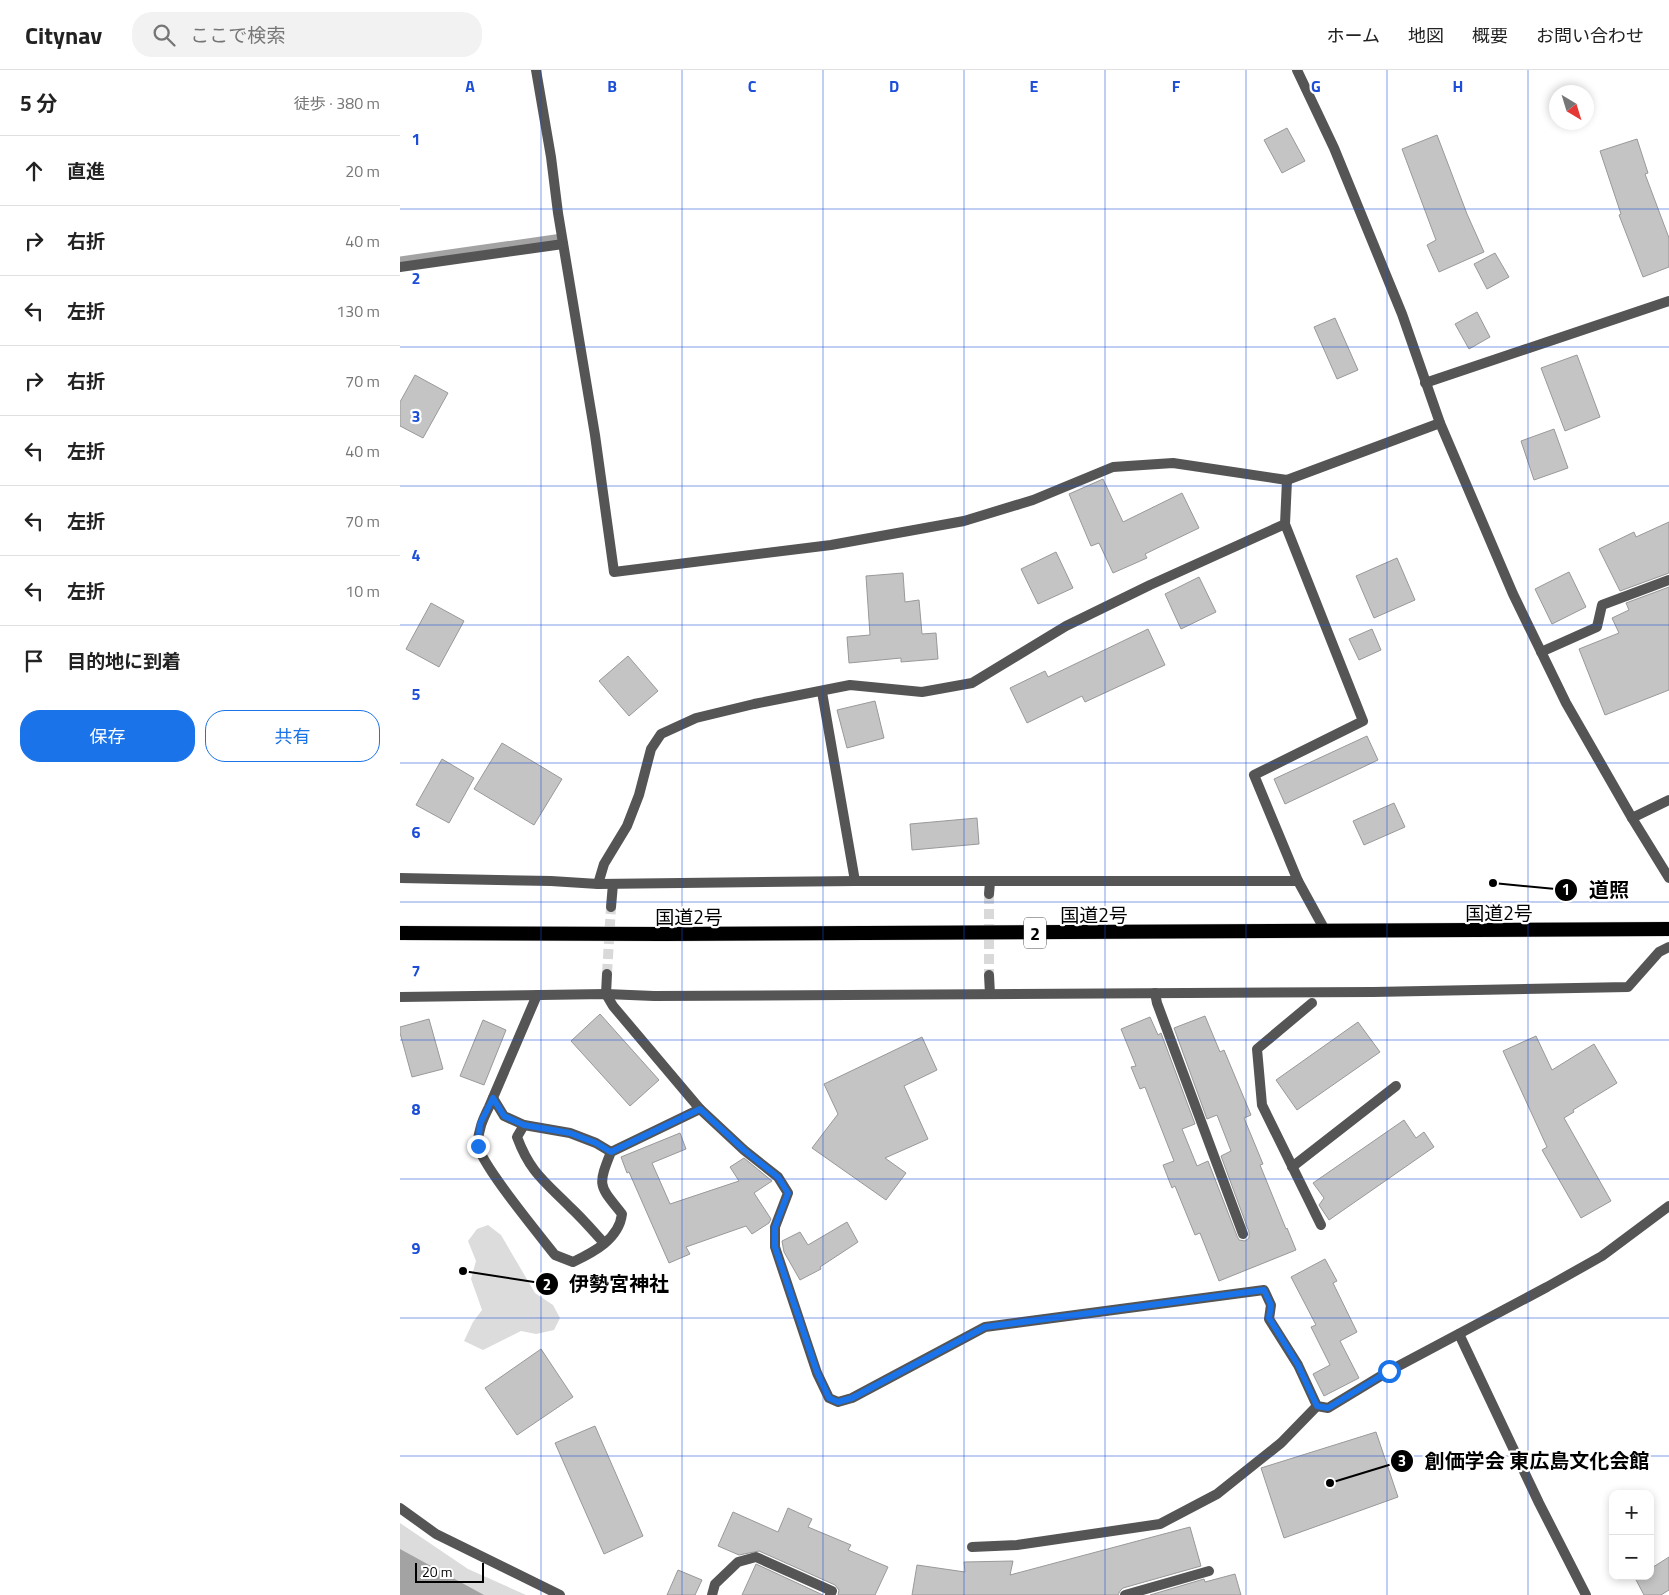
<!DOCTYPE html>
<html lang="ja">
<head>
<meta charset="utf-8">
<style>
  :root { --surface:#fff; --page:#f2f2f2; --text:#222; --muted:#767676; --line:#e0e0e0; --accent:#1a73e8 }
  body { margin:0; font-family:"Titillium Web","Noto Sans JP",sans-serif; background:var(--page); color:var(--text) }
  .controls { position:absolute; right:15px; bottom:15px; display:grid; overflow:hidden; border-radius:10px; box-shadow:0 2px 8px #0003 }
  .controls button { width:45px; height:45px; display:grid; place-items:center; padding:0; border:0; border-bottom:1px solid var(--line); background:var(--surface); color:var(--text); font:25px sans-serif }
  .compass { position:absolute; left:1149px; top:15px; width:45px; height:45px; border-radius:50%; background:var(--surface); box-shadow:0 2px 8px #0003; rotate:142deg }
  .scale { position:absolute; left:15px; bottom:12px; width:69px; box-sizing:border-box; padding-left:5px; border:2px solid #000; border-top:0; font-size:14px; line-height:18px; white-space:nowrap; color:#000; -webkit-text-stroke:4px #fff; paint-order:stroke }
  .stop { position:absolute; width:15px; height:15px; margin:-11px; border:4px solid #1a73e8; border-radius:50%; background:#fff }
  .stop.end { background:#1a73e8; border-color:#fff; box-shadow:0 1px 5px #0008 }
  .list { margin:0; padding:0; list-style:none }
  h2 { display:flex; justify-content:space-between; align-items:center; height:65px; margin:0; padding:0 20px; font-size:21px }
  h2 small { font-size:16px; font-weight:400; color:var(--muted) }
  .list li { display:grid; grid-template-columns:32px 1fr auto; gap:15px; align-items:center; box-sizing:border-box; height:70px; padding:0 20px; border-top:1px solid var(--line) }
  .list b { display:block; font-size:19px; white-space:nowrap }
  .list em { font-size:16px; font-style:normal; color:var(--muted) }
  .actions { display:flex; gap:10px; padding:15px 20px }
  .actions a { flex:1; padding:11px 0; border:1px solid var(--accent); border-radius:20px; text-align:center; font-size:18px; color:var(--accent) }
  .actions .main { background:var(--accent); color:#fff }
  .icon { flex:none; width:28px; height:28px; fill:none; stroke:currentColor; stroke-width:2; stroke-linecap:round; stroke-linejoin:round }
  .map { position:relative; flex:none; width:1269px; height:1525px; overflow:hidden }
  header { display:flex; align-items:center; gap:30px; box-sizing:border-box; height:70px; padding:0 25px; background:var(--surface); border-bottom:1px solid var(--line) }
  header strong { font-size:24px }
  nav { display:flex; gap:28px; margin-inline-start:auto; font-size:18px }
  .search { width:350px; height:45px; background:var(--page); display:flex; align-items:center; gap:12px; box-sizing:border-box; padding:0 18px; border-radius:20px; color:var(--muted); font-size:19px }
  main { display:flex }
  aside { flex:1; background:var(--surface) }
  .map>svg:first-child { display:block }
  .green { fill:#dcdcdc }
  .water { fill:#a3a3a3 }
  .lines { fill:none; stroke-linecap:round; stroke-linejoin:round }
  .stream { stroke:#a3a3a3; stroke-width:7 }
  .building { fill:#c4c4c4; stroke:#999 }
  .minor-tunnel { stroke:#d9d9d9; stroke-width:10; stroke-dasharray:10 5; stroke-linecap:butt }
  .trunk-casing { stroke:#dbdbdb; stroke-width:15 }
  .service { stroke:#555; stroke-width:10 }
  .minor { stroke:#555; stroke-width:10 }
  .tertiary { stroke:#555; stroke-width:10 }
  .trunk { stroke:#000; stroke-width:14 }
  .route { stroke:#1a73e8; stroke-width:6 }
  .grid { fill:none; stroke:#1d4ed8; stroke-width:1; stroke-opacity:0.55 }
  .labels { text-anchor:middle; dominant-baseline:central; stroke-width:4.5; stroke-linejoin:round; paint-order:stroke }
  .shield { fill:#fff; stroke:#4c4c4c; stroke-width:1 }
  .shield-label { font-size:18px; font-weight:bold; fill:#000 }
  .street-label { font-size:19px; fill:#000; stroke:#fff }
  .grid-label { font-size:16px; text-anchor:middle; font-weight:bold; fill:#1d4ed8; stroke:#fff; stroke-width:4.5; stroke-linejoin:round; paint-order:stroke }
  .leader { fill:none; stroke:#000; stroke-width:2 }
  .callout-dot { fill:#000; stroke:#fff; stroke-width:2 }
  .mark-label { font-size:15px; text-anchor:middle; font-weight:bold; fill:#fff }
  .callout-label { font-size:20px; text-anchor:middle; font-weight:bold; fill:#000; stroke:#fff; stroke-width:4.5; stroke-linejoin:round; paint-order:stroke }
</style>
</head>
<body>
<header>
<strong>Citynav</strong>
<div class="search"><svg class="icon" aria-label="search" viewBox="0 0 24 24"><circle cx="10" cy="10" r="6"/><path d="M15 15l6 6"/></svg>ここで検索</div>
<nav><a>ホーム</a><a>地図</a><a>概要</a><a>お問い合わせ</a></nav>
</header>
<main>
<aside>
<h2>5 分<small>徒歩 · 380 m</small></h2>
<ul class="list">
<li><svg class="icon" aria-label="ahead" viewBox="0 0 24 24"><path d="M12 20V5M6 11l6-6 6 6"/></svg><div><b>直進</b></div><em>20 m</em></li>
<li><svg class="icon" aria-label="right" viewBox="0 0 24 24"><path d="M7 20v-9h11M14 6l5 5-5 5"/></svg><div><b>右折</b></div><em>40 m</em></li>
<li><svg class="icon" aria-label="left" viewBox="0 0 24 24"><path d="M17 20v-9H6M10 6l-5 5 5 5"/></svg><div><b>左折</b></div><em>130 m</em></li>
<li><svg class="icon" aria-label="right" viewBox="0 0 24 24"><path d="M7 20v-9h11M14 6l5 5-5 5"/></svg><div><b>右折</b></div><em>70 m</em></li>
<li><svg class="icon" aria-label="left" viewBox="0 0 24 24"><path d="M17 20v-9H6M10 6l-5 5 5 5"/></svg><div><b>左折</b></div><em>40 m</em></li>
<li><svg class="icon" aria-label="left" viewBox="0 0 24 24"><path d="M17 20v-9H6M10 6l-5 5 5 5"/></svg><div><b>左折</b></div><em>70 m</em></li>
<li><svg class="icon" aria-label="left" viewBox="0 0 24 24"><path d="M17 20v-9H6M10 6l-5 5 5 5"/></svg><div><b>左折</b></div><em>10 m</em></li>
<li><svg class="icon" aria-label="arrive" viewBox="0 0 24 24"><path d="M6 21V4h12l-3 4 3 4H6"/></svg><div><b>目的地に到着</b></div></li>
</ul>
<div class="actions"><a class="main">保存</a><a>共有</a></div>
</aside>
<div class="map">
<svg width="1269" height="1525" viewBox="0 0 1269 1525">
  <rect width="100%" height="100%" fill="#fff"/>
  <g class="green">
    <path d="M88 1155 101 1165 135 1223 153 1235 160 1248 154 1260 136 1264 121 1261 83 1280 64 1271 73 1252 82 1240 71 1209 76 1191 68 1171 77 1159Z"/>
    <path d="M0 1453 68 1499 126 1525H0Z"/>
  </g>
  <path class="water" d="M0 1479 84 1525H0Z"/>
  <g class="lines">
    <path class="stream" d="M0 190 162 167"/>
  </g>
  <g class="building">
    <path d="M887 58 905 91 882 103 864 70Z"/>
    <path d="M1037 65 1067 144 1084 182 1039 202 1027 175 1036 170 1002 79Z"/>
    <path d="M1237 69 1248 103 1245 104 1269 168V197L1243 207 1219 145 1221 144 1200 81Z"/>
    <path d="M1095 183 1109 207 1087 219 1074 194Z"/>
    <path d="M1077 242 1090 267 1069 279 1055 254Z"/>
    <path d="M935 248 958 300 937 309 914 257Z"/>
    <path d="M1177 285 1200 347 1165 361 1141 298Z"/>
    <path d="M15 305 48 323 23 368 0 356V332Z"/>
    <path d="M1154 359 1168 398 1134 410 1121 371Z"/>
    <path d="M703 409 723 452 782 423 799 458 745 484 747 488 713 503 699 473 691 476 669 424Z"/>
    <path d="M1269 452V503L1220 521 1199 479 1234 462 1236 467Z"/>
    <path d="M656 482 673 518 638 534 621 499Z"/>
    <path d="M997 488 1015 530 974 548 956 506Z"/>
    <path d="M1169 502 1186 537 1152 554 1135 519Z"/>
    <path d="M503 503 505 532 519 530 522 564 536 563 538 589 501 592V588L449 593 447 567 470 565 466 506Z"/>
    <path d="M799 507 816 542 781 559 765 524Z"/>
    <path d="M1269 517V620L1205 645 1179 579 1219 563 1212 548 1229 540 1226 533Z"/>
    <path d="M31 533 64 551 39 597 6 579Z"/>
    <path d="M748 559 765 595 685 632 682 626 627 653 610 618 645 601 648 607Z"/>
    <path d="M972 559 981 580 959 590 949 569Z"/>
    <path d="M228 586 258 621 229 646 199 611Z"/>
    <path d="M475 631 484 668 447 678 437 640Z"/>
    <path d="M967 666 978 690 885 734 874 709Z"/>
    <path d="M102 673 162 709 134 755 74 719Z"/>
    <path d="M42 689 74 708 49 753 16 735Z"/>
    <path d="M994 733 1005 757 964 775 953 751Z"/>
    <path d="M577 748 579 774 512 780 510 754Z"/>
    <path d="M200 944 259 1010 230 1036 171 971Z"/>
    <path d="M805 946 820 982 824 980 851 1045 844 1048 863 1094 860 1095 886 1159 887 1158 896 1180 819 1211 800 1163 795 1165 775 1116 772 1118 763 1095 774 1091 745 1017 740 1019 731 997 736 996 721 959 750 947 758 965 761 963 795 1054 782 1059 797 1096 808 1091 837 1166 839 1170 845 1171 849 1168V1162L821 1086 831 1081 817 1045 807 1049 774 958Z"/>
    <path d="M29 949 43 999 12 1007 0 963V957Z"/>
    <path d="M83 950 106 960 84 1015 60 1006Z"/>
    <path d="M958 952 980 982 897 1040 876 1010Z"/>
    <path d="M1136 966 1152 1000 1194 974 1217 1013 1173 1040 1174 1042 1164 1048 1211 1131 1181 1148 1142 1080 1147 1077 1103 981Z"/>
    <path d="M522 967 537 1000 504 1016 528 1069 485 1088 506 1103 486 1130 412 1078 438 1044 424 1014Z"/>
    <path d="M1004 1050 1016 1068 1024 1062 1034 1077 929 1150 919 1135 924 1128 913 1113Z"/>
    <path d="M280 1063 286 1079 252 1093 270 1134 339 1111 330 1097 344 1088 372 1111 354 1123 371 1149 369 1153 352 1164 346 1156 286 1177 290 1184 269 1193 229 1102 227 1103 221 1087Z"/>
    <path d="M447 1152 458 1172 420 1197 421 1199 400 1210 384 1182 382 1171 400 1162 408 1175Z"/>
    <path d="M925 1189 937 1211 933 1213 957 1262 940 1271 959 1308 924 1326 913 1304 930 1295 911 1257 916 1255 891 1207Z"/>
    <path d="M141 1279 173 1327 117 1365 85 1318Z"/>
    <path d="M195 1356 243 1466 204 1484 155 1373Z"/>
    <path d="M976 1362 998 1427 884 1468 861 1398Z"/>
    <path d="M388 1438 412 1449 408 1457 451 1475 448 1480 488 1497 475 1525H438L439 1520 435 1515 359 1481 339 1485 318 1476 333 1442 378 1462Z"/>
    <path d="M790 1457 801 1496 723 1518 720 1521 718 1525H512L517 1495 565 1502 564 1492 613 1491 610 1505Z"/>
    <path d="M1269 1487V1520L1261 1525H1244L1235 1508 1238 1506H1250V1499Z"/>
    <path d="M356 1494 423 1525H342Z"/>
    <path d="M278 1500 302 1510 295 1525H267Z"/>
    <path d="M835 1504 841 1525H750L804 1509 805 1512Z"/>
  </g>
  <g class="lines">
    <g class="minor-tunnel">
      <path d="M589 824V905"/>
      <path d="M207 904 211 837"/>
    </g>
    <defs>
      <path id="trunk" d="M0 863 264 864 1269 859"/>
    </defs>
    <use href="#trunk" class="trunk-casing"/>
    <g class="service">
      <path d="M137 925 89 1037C83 1049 78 1060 78 1074 78 1091 141 1167 155 1185L173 1192C194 1182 219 1169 222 1144 199 1115 197 1117 211 1082L300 1039"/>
      <path d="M93 1028 104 1046 124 1055 170 1063 196 1073 211 1082"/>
      <path d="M124 1055 117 1067C130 1102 144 1111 170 1137 182 1148 193 1161 204 1173"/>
      <path d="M725 1525 809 1501"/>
    </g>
    <g class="minor">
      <path d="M136 0 151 87 158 143 195 365 214 502 431 475 564 451 633 430 713 397 773 393 887 410 1040 353"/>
      <path d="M0 197 163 174"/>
      <path d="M1025 313 1269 231"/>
      <path d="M885 454 963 651 854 705 898 811"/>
      <path d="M1141 582 1197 557 1202 535 1269 510"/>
      <path d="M422 622 455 811"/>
      <path d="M1232 748 1269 730"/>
      <path d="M198 814 204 794 227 756 239 725 251 679 261 664 296 648 354 634 450 615 522 622 572 613 666 556 750 515 885 454 887 410"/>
      <path d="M589 824 590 812"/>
      <path d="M211 837 213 814"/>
      <path d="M207 904 206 924 213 936 300 1039 344 1080 378 1107 388 1123 375 1157V1177L417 1303 429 1328 438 1332 452 1328 585 1257 864 1220 871 1235 869 1249 898 1295 917 1336 928 1338 989 1301 1147 1217 1202 1186 1269 1136"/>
      <path d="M589 905 590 924"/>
      <path d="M755 923 757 933 843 1164"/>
      <path d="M912 933 857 979 862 1035 921 1155"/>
      <path d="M892 1097 996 1016"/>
      <path d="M1059 1264 1139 1433 1186 1525"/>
      <path d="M572 1477 617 1475 760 1454 817 1424 881 1373 917 1336"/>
      <path d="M312 1525 315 1514 338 1492 356 1487 432 1521 430 1525"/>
    </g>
    <g class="tertiary">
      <path d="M897 0 934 78 1002 244 1040 353 1113 524 1166 633 1232 748 1269 808"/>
      <path d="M0 808 151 811 198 814 455 811H898L926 862"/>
      <path d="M0 927 206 924 254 926 973 922 1228 917 1259 882 1269 877"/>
      <path d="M0 1438 36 1464 160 1525"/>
    </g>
    <use href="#trunk" class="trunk"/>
  </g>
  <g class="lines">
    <path class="route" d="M78 1076 80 1054 93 1028 104 1046 124 1055 170 1063 196 1073 211 1082 300 1039 344 1080 378 1107 388 1123 375 1157V1177L417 1302 429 1328 438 1332 452 1328 585 1257 864 1220 871 1235 869 1248 898 1295 917 1336 928 1338 989 1301"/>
  </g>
  <path class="grid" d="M141 0V1525M282 0V1525M423 0V1525M564 0V1525M705 0V1525M846 0V1525M987 0V1525M1128 0V1525M0 139H1269M0 277H1269M0 416H1269M0 555H1269M0 693H1269M0 832H1269M0 970H1269M0 1109H1269M0 1248H1269M0 1386H1269"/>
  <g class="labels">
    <rect class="shield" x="624" y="847.5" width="22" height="31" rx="4"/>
    <g class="shield-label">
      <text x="635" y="863">2</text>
    </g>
    <g class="street-label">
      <text x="1099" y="842">国道2号</text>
      <text x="694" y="844">国道2号</text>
      <text x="289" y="846">国道2号</text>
    </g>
  </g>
  <g class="grid-label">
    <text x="70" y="22">A</text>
    <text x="212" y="22">B</text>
    <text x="352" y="22">C</text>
    <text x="494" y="22">D</text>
    <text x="634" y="22">E</text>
    <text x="776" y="22">F</text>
    <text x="916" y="22">G</text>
    <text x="1058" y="22">H</text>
    <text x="16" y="75">1</text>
    <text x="16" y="214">2</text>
    <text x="16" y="352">3</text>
    <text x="16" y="491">4</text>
    <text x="16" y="630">5</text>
    <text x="16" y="768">6</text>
    <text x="16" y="907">7</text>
    <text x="16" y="1045">8</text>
    <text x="16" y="1184">9</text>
  </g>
  <path class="leader" d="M1093 813L1166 820M63 1201L147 1214M930 1413L1002 1391"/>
  <g class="callout-dot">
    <circle cx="1093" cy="813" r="5"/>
    <circle cx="63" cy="1201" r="5"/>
    <circle cx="930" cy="1413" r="5"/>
    <circle cx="1166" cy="820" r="12"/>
    <circle cx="147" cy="1214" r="12"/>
    <circle cx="1002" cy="1391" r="12"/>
  </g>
  <g class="mark-label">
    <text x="1166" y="825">1</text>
    <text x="147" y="1220">2</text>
    <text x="1002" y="1396">3</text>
  </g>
  <g class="callout-label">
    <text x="1209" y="827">道照</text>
    <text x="219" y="1221">伊勢宮神社</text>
    <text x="1137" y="1398">創価学会 東広島文化会館</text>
  </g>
</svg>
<div class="controls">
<button>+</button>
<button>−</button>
</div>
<svg class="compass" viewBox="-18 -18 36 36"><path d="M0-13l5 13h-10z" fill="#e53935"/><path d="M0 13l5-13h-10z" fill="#767676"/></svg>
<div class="scale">20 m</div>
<div class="stop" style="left:989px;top:1301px"></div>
<div class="stop end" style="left:78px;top:1076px"></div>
</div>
</main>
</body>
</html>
